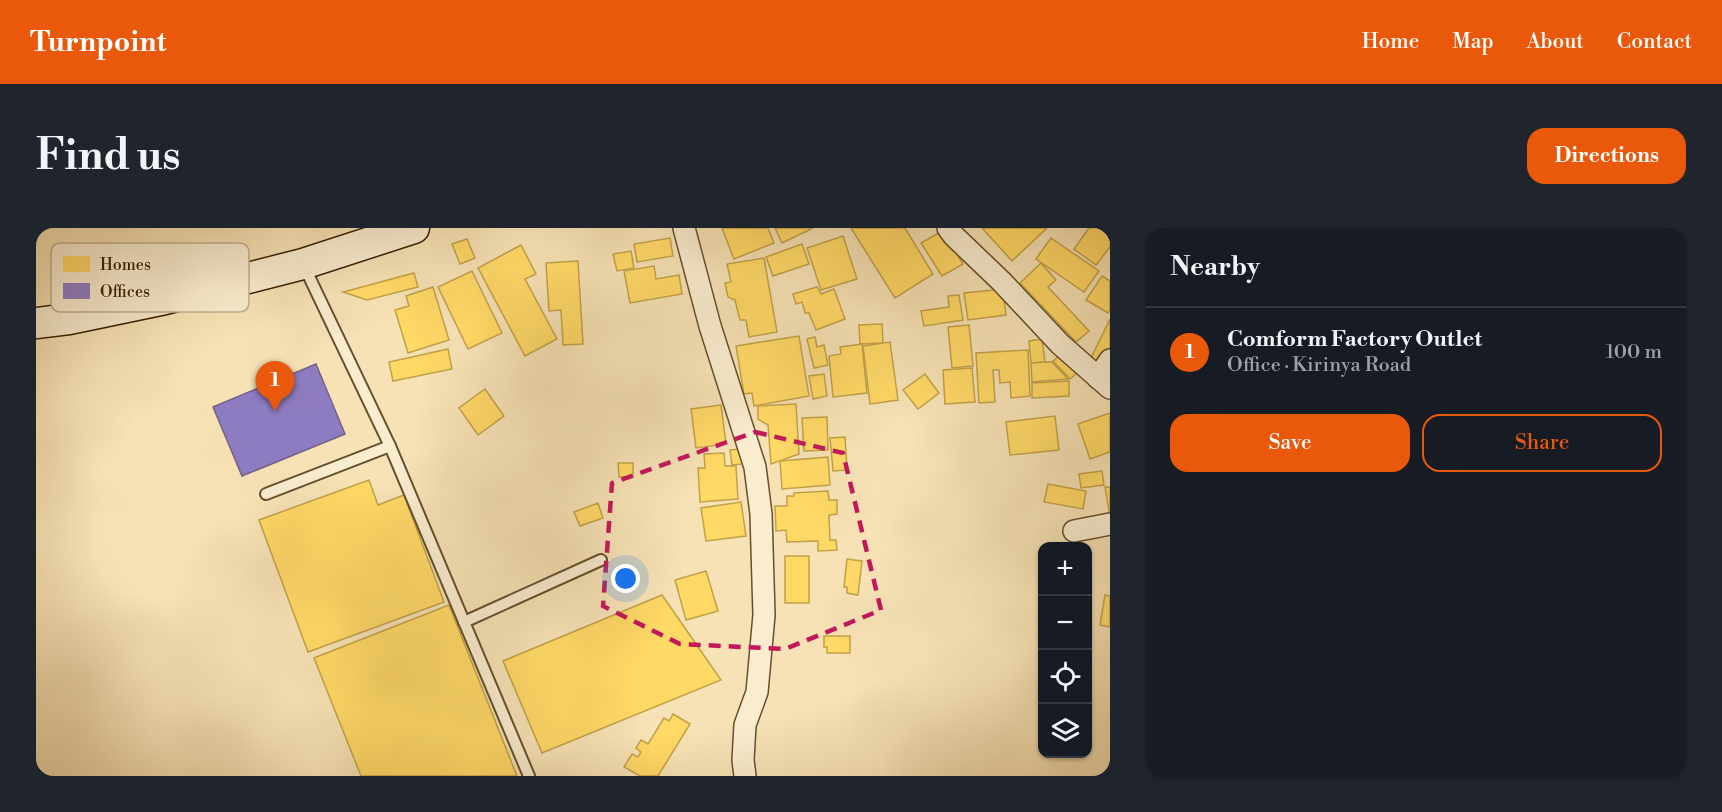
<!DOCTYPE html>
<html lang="en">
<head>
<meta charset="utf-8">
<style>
  :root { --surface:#171b24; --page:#20242c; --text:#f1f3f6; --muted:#9ea1a6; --line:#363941; --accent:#ea580c }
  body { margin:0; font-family:"Libre Bodoni",serif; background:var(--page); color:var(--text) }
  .controls { position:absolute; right:18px; bottom:18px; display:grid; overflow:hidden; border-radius:12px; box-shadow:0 2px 4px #0004 }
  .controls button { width:54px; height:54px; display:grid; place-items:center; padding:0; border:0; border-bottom:2px solid var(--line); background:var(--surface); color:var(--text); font:30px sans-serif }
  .you { position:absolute; left:590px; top:351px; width:21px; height:21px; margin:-15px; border:4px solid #fff; border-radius:50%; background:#1a73e8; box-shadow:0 0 0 9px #1a73e833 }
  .badge { display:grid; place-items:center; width:39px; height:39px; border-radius:50%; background:var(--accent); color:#fff; font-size:20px; font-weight:700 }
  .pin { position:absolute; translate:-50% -50px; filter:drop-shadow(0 2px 3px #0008) }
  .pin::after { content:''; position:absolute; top:32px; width:21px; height:18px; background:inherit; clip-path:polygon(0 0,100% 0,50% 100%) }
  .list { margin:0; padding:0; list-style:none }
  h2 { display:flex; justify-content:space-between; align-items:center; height:78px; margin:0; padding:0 24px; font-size:26px }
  h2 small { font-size:20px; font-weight:400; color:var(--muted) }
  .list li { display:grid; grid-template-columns:39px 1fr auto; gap:18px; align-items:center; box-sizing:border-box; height:90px; padding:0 24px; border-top:2px solid var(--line) }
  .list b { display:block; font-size:22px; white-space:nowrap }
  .list p { margin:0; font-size:20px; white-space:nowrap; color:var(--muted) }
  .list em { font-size:20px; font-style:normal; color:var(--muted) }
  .actions { display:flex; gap:12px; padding:18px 24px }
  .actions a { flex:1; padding:14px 0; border:2px solid var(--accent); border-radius:18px; text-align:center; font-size:21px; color:var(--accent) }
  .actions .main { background:var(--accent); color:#fff }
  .icon { flex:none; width:33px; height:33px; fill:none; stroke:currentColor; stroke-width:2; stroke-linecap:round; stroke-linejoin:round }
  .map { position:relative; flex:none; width:1074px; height:548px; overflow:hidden; border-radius:18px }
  header { display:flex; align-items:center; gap:36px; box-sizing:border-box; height:84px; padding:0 30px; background:var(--accent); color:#fff }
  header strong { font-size:28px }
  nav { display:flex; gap:33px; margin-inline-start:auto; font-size:21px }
  .intro { display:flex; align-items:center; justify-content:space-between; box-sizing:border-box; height:144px; padding:0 36px }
  h1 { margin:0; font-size:42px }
  .button { padding:15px 27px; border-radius:18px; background:var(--accent); color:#fff; font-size:21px; font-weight:700 }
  main { display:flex; gap:36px; padding:0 36px }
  aside { flex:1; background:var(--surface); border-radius:18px; box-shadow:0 2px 4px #0004 }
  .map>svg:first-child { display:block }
  .homes { fill:#ffd966; stroke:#c2a147; stroke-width:1.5 }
  .offices { fill:#8e7cc3; stroke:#736088; stroke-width:1.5 }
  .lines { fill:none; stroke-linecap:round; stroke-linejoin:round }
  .service-casing { stroke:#654f2d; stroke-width:14 }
  .minor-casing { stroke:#654f2d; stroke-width:24 }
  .secondary-casing { stroke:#351e00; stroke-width:33 }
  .service { stroke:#f9eccf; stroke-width:10 }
  .minor { stroke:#f9eccf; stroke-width:21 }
  .secondary { stroke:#f9eccf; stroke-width:30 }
  .marked { fill:none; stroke:#c2185b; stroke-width:4.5; stroke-dasharray:12 8; stroke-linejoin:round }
  .key { fill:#f9eccf; stroke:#beae91; stroke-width:1.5 }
  .key-label { font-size:16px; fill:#351e00 }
</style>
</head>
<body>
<header>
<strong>Turnpoint</strong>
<nav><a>Home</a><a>Map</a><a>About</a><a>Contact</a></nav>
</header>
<div class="intro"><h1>Find us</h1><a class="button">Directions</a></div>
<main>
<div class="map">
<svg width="1074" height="548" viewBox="0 0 1074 548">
  <rect width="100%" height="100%" fill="#f6e2b5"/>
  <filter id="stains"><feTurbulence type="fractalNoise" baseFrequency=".00333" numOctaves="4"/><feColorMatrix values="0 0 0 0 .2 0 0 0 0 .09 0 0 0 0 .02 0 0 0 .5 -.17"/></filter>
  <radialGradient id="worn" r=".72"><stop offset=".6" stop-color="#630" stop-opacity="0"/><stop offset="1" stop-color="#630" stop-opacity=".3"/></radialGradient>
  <g class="homes">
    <path d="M686 0H732L738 15 698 31Z"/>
    <path d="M739 0H777L746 15Z"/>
    <path d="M815 0H869L897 46 859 70Z"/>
    <path d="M946 0H1011L976 33Z"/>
    <path d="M1053 0H1064L1074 8V19L1060 37 1038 21Z"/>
    <path d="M906 3 927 36 906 48 885 15Z"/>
    <path d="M807 8 821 51 785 62 771 20Z"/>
    <path d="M634 10 637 28 601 34 598 16Z"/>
    <path d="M1015 10 1063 43 1048 64 1000 31Z"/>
    <path d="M431 11 439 30 424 36 416 16Z"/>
    <path d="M766 16 773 36 737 48 730 29Z"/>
    <path d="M485 17 500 46 489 51 521 111 489 128 442 40Z"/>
    <path d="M595 23 598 40 581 43 577 26Z"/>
    <path d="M728 30 741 104 713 109 710 92H704L699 72 692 69 689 55 695 54 691 36Z"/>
    <path d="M542 33 547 116 527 117 525 82 513 83 510 35Z"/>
    <path d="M1005 35 1020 52 1012 59 1053 103 1040 114 984 55Z"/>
    <path d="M618 38 620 51 643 47 646 66 594 75 588 43Z"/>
    <path d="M436 43 466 105 432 121 402 59Z"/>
    <path d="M378 45 382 59 331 72 307 64Z"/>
    <path d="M1066 48 1074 53V82L1072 85 1050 72Z"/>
    <path d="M397 59 413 112 372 125 359 82 373 78 370 68Z"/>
    <path d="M781 59 785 66 798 61 809 91 780 102 773 85H769L766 74 760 76 757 66Z"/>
    <path d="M967 61 970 87 932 92 928 65Z"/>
    <path d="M923 67 927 92 888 98 885 83 913 79 912 68Z"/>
    <path d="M1074 91V119L1066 134H1053Z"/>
    <path d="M846 96 847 115 824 116 823 97Z"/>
    <path d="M933 97 937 138 916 140 912 99Z"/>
    <path d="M763 108 773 168 718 178 716 165 708 166 700 118Z"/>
    <path d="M779 109 781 119 788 117 792 137 778 140 771 111Z"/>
    <path d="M1006 111 1009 134 995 135 993 113Z"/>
    <path d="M854 114 862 172 834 176 827 118Z"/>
    <path d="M826 116 831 165 797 169 793 128 805 126 804 119Z"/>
    <path d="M412 121 416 141 357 153 353 134Z"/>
    <path d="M992 122 994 168 975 170 974 154 964 155 963 142H957L959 174 943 175 940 125Z"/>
    <path d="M1025 126 1042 144 1034 151 1017 133Z"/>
    <path d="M1009 134H1016L1032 151 996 154 995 135Z"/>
    <path d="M936 140 939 174 909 176 907 142Z"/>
    <path d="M788 146 791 168 777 171 773 148Z"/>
    <path d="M889 146 903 165 882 181 867 162Z"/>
    <path d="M1033 153V168L996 170V155Z"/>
    <path d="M449 161 468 188 442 207 423 180Z"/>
    <path d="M760 176 763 226 735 236 732 197 722 191V178Z"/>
    <path d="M685 177 690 216 660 220 655 181Z"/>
    <path d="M1074 185V224L1054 231 1042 196Z"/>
    <path d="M1019 188 1023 222 974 227 970 194Z"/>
    <path d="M791 189 792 222 768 223 766 190Z"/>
    <path d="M809 209 811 242 797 243 794 210Z"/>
    <path d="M705 221 707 236 696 237 694 222Z"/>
    <path d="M688 225 689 238H700L702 271 664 274 662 240H669L668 226Z"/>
    <path d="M792 229 794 257 746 261 744 233Z"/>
    <path d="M582 235H597V249H583Z"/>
    <path d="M1066 243 1068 257 1045 260 1043 246Z"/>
    <path d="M333 252 342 277 368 267 408 374 272 424 223 292Z"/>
    <path d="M1012 256 1050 263 1047 281 1008 274Z"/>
    <path d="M1069 259H1074V289Z"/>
    <path d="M792 263 793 272H801V286L793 287 794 312H800L801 322 782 323V313L751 314 750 302 740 303 739 278H751V268H758V265Z"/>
    <path d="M705 274 710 308 670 313 665 280Z"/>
    <path d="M562 275 567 290 544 298 538 284Z"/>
    <rect x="749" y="328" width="24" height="47"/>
    <path d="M811 331 826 333 822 367 811 365V359H808Z"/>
    <path d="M670 343 682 383 650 392 639 352Z"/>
    <path d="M626 367 685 452 506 525 467 433Z"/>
    <path d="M1069 367 1074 368V399L1064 397Z"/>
    <path d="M413 377 481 548H325L278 430Z"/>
    <path d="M788 408H814V425H791V419H788Z"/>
    <path d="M637 486 654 496 622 548H604L588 539 596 526 602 529 605 524 600 520 605 512 612 516 628 490 633 493Z"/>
  </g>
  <path class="offices" d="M280 136 309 206 206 248 177 179Z"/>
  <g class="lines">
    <defs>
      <g id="service">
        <path d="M268 38 354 218 493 548"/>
        <path d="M230 266 354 218"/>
        <path d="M428 394 565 332"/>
      </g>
      <g id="minor">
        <path d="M648 0 674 98 719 239 725 286 728 387 721 464 709 497 707 532 709 548"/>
        <path d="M912 0 918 8 966 54 1024 116 1074 160"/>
        <path d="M1062 150 1074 132"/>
        <path d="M1038 303 1074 296"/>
      </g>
      <path id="secondary" d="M0 95 33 91 129 71 267 36 378 0"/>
    </defs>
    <use href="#service" class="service-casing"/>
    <use href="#minor" class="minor-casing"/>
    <use href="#secondary" class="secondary-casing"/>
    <use href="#service" class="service"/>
    <use href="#minor" class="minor"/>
    <use href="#secondary" class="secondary"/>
  </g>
  <path class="marked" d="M719 204 807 225 845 382 749 421 644 416 567 378 576 255Z"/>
  <rect x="15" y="15" width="198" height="69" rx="9" class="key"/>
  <rect x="27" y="28" width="27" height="16" fill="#ffd966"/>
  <rect x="27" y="55" width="27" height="16" fill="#8e7cc3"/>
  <g class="key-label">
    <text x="64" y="42">Homes</text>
    <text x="64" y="69">Offices</text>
  </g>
  <rect width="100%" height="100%" filter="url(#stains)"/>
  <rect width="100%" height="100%" fill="url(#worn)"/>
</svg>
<div class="controls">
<button>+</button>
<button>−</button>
<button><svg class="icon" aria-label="locate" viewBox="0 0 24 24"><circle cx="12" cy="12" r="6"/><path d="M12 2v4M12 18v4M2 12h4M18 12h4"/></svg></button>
<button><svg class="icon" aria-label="layers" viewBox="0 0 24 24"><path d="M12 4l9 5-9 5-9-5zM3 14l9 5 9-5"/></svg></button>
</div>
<div class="you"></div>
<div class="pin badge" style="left:239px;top:183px">1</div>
</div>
<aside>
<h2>Nearby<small></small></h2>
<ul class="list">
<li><span class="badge">1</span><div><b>Comform Factory Outlet</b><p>Office · Kirinya Road</p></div><em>100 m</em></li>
</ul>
<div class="actions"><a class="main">Save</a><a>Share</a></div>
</aside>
</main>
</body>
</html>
